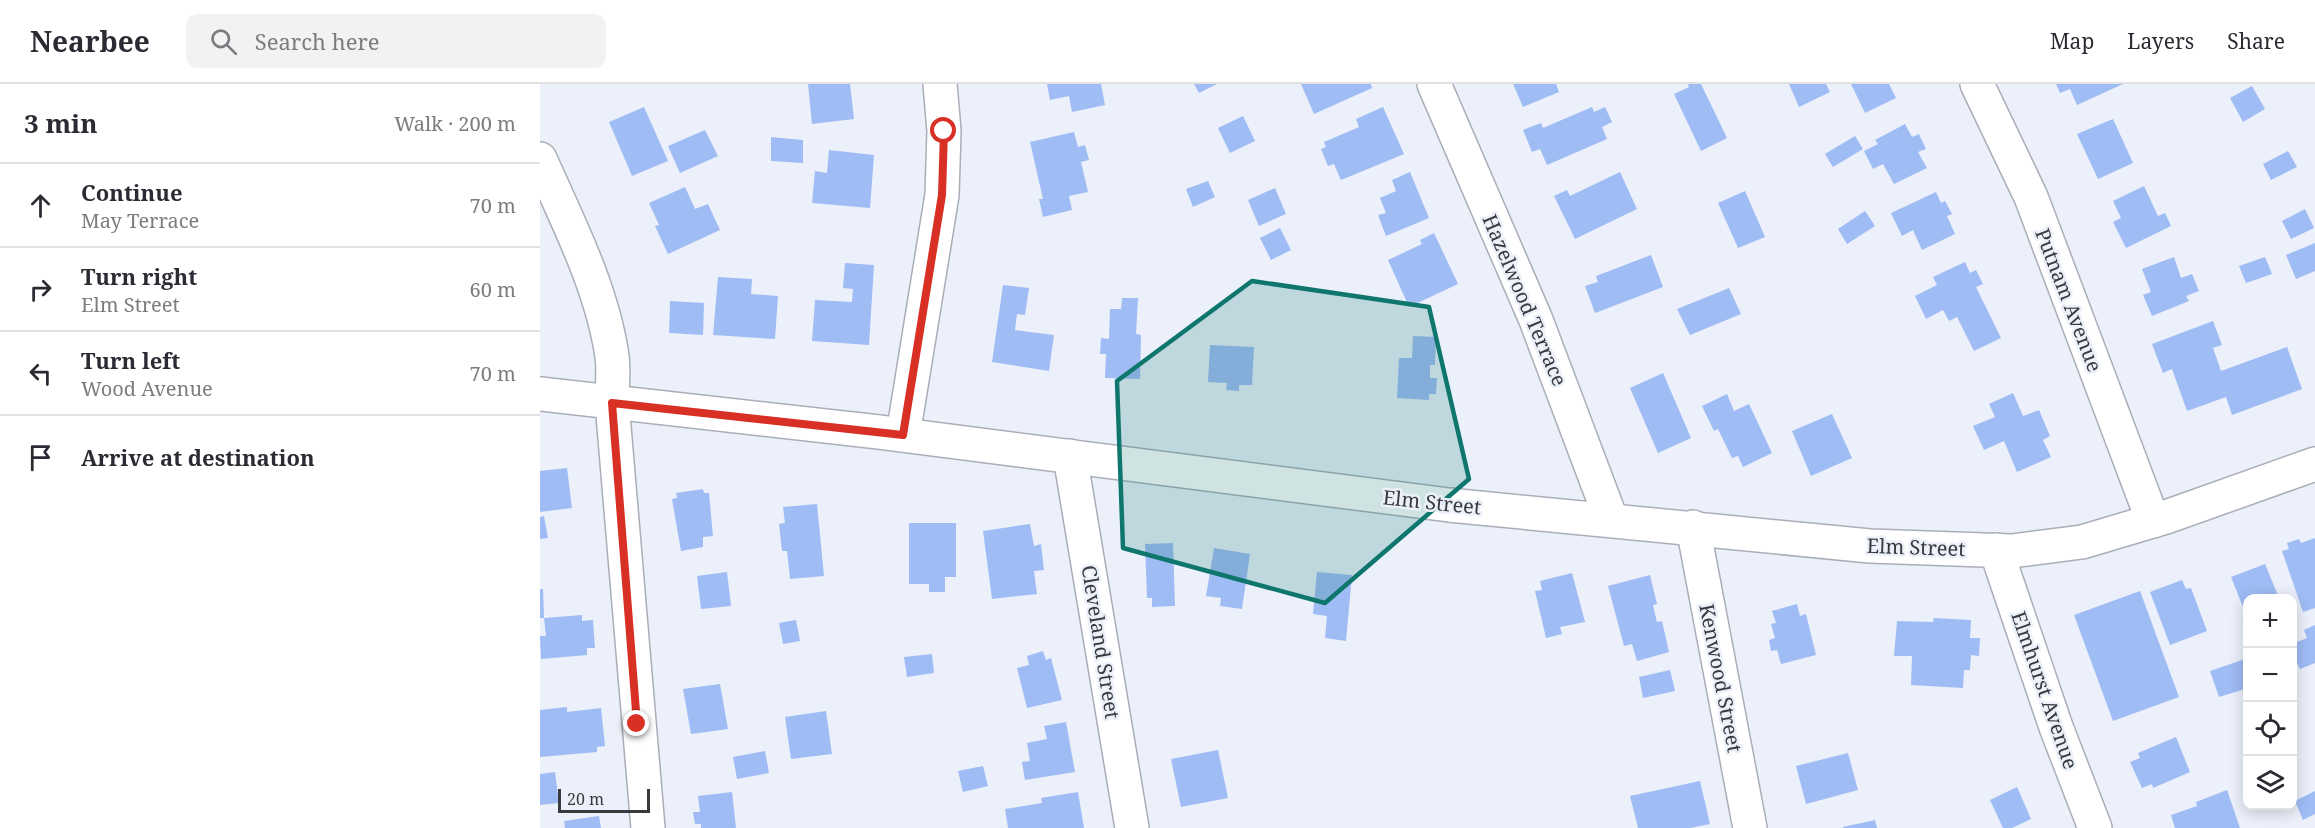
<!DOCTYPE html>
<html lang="en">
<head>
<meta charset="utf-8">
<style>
  :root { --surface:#fff; --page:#f2f2f3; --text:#2b2b33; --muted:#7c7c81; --line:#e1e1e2 }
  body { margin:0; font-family:"Noto Serif",serif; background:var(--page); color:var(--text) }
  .controls { position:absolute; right:18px; bottom:18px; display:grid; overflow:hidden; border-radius:12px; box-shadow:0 3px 15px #0003 }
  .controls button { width:54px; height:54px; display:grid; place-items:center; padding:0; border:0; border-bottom:2px solid var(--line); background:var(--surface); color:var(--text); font:30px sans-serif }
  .scale { position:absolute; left:18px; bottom:15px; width:92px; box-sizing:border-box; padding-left:6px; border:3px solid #383a3e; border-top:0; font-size:16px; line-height:21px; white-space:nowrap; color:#383a3e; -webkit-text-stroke:4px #ebf0fa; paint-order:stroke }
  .stop { position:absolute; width:18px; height:18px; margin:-14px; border:4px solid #d93025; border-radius:50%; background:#fff }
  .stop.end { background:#d93025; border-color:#fff; box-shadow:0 2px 6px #0008 }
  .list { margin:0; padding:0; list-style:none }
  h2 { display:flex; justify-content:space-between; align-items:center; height:78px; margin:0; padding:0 24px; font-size:26px }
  h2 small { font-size:20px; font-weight:400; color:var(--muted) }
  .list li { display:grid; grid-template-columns:39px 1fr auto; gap:18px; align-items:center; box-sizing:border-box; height:84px; padding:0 24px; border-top:2px solid var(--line) }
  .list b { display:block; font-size:22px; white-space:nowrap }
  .list p { margin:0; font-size:20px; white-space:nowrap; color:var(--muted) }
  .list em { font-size:20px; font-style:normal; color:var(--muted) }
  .icon { flex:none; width:33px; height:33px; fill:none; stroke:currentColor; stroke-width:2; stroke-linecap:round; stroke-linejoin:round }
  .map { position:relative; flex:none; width:1775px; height:744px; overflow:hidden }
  header { display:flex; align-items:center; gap:36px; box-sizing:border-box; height:84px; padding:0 30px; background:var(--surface); border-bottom:2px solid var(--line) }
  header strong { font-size:28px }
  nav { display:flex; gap:33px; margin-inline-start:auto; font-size:21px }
  .search { width:420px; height:54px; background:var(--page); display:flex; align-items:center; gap:15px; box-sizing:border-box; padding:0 21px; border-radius:12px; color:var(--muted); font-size:22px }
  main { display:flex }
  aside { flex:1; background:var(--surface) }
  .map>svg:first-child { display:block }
  .building { fill:#a0bcf5 }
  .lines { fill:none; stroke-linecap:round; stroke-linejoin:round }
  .minor-casing { stroke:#a9aeb7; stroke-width:36 }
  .tertiary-casing { stroke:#a9aeb7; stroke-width:36 }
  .minor { stroke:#fff; stroke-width:33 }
  .tertiary { stroke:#fff; stroke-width:33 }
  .route { stroke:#d93025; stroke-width:8 }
  .marked { fill:#0f766e; fill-opacity:0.2; stroke:#0f766e; stroke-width:4.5; stroke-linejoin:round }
  .labels { text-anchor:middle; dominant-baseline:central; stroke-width:5; stroke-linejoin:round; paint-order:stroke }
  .street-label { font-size:20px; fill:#383a3e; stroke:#ebf0fa }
</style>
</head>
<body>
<header>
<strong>Nearbee</strong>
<div class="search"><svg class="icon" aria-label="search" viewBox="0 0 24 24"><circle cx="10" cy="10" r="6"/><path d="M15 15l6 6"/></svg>Search here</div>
<nav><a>Map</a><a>Layers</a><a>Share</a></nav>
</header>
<main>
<aside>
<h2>3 min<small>Walk · 200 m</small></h2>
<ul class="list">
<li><svg class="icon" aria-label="ahead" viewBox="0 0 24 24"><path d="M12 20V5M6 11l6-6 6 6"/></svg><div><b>Continue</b><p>May Terrace</p></div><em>70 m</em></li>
<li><svg class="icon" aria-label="right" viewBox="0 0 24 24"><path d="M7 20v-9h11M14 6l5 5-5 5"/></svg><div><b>Turn right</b><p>Elm Street</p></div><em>60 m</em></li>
<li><svg class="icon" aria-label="left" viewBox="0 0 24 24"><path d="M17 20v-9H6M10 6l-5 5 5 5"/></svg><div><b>Turn left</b><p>Wood Avenue</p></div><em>70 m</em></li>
<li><svg class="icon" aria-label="arrive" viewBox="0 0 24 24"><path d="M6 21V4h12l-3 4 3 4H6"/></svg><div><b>Arrive at destination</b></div></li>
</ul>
</aside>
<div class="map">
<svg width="1775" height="744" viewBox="0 0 1775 744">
  <rect width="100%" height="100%" fill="#ebf0fa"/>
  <g class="building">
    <path d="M268 0H310L314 35 272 40Z"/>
    <path d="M507 0H561L565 21 532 28 529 12 510 16Z"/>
    <path d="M654 0H677L659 9Z"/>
    <path d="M761 0H831L832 4 774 30Z"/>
    <path d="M973 0H1016L1019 8 983 23Z"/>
    <path d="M1148 0H1161L1187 54 1161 67 1134 10 1149 3Z"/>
    <path d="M1249 0H1286L1290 8 1259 23Z"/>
    <path d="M1311 0H1349L1356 14 1325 29Z"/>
    <path d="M1516 0H1583L1537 21 1530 5 1520 9Z"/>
    <path d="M1712 2 1725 25 1703 38 1690 14Z"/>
    <path d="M104 23 128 77 92 92 69 38Z"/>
    <path d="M843 23 864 70 801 96 794 80 788 82 781 65 786 63 784 58 819 43 816 35Z"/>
    <path d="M1052 23 1054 28 1065 23 1072 38 1062 43 1067 55 1007 81 1000 65 992 68 983 46 1001 39 1003 44Z"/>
    <path d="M703 32 715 57 690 69 678 44Z"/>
    <path d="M1573 35 1593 79 1558 95 1537 50Z"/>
    <path d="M1365 40 1372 53 1379 50 1386 65 1378 68 1387 84 1354 100 1343 80 1333 85 1324 67 1338 60 1335 56Z"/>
    <path d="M165 46 178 72 140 89 128 62Z"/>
    <path d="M534 48 538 63 545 61 549 76 541 78 548 108 529 112 532 126 503 133 499 115H503L490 58Z"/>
    <path d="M1315 52 1323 65 1293 83 1285 70Z"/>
    <path d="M231 53 263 56V79L231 77Z"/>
    <path d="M289 66 334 71 330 124 272 119 275 87 287 89Z"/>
    <path d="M1748 67 1757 83 1731 96 1723 80Z"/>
    <path d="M870 88 889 134 846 152 838 131 846 129 840 114 856 107 852 96Z"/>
    <path d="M1080 88 1097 125 1035 155 1014 112 1027 106 1030 112Z"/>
    <path d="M668 97 675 113 653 123 646 105Z"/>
    <path d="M1604 102 1618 132 1625 129 1631 142 1586 164 1573 138 1581 134 1573 117Z"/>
    <path d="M145 103 155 125 168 120 180 146 128 170 115 142 119 141 109 119Z"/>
    <path d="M735 104 746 130 719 142 708 116Z"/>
    <path d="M1205 107 1225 153 1198 164 1178 119Z"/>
    <path d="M1396 108 1401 119 1405 117 1412 130 1407 132 1415 150 1382 166 1373 146 1362 152 1351 129Z"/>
    <path d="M1765 125 1774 144 1751 155 1742 137Z"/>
    <path d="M1325 127 1335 142 1307 160 1298 145Z"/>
    <path d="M740 144 751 166 731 176 720 154Z"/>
    <path d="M894 149 918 200 869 223 848 176 882 160 880 156Z"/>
    <path d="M1775 159V187L1756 195 1746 171Z"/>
    <path d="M1111 171 1123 203 1055 229 1045 202 1058 198 1056 192Z"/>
    <path d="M1634 173 1641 194 1652 190 1659 207 1646 212 1649 217 1612 232 1603 211 1611 208 1602 185Z"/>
    <path d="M1725 173 1732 190 1706 199 1699 182Z"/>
    <path d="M1425 178 1430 189 1436 186 1443 200 1436 203 1461 254 1434 267 1417 233 1409 237 1403 226 1386 235 1375 212 1397 201 1393 193Z"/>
    <path d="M305 179 334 181 329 261 272 257 275 216 312 218 313 205 303 204Z"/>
    <path d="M178 193 212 195 211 210 238 212 235 255 173 251Z"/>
    <path d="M463 201 489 204 485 231 477 230 475 246 514 251 509 287 452 278Z"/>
    <path d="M1189 204 1201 230 1150 251 1137 225Z"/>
    <path d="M582 214H598L596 250 601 251 600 295 565 294 566 270H560L561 254 569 255 570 225H581Z"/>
    <path d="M130 217 164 219 163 251 129 249Z"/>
    <path d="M1673 237 1682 261 1673 264 1681 287 1747 263 1762 305 1692 331 1686 313 1647 327 1632 285 1623 289 1612 260Z"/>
    <path d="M873 252 896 253 895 281H890V294H897L896 310H889V316L857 314 859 274H872Z"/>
    <path d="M670 261 714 263 712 301H699V307L686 306 687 299 668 298Z"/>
    <path d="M1123 289 1151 354 1118 369 1090 304Z"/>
    <path d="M1473 309 1483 332 1499 326 1510 352 1503 356 1511 373 1477 388 1464 357 1444 366 1433 342 1455 333 1449 320Z"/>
    <path d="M1187 310 1194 327 1209 320 1232 369 1203 383 1198 372 1192 374 1178 345 1174 347 1162 322Z"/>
    <path d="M1292 330 1312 374 1271 392 1252 347Z"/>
    <path d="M27 384 32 424 0 428V387Z"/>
    <path d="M163 405 164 409H169L173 452 163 453V463L141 467 132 415 137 414 136 409Z"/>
    <path d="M277 420 284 492 250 495 247 467H242L239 440 245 439 243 423Z"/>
    <path d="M4 432 8 454 0 455V433Z"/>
    <path d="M369 439H416V493H405V508H389V500H369Z"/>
    <path d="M490 440 494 462 501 460 504 486 494 487 497 510 452 515 443 447Z"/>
    <path d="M1775 454V524L1763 528 1742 467 1749 465 1747 459 1759 455 1761 459Z"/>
    <path d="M633 459 635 522 612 523V514H607L605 460Z"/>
    <path d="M674 464 710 470 702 525 680 522 681 514 666 512Z"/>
    <path d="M1725 480 1739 514H1708L1707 533 1691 493Z"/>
    <path d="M187 488 191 522 161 525 157 492Z"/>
    <path d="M777 488 812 491 806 557 785 554 787 532 773 530Z"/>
    <path d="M1032 489 1045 538 1020 543 1022 550 1006 554 995 507 1002 506 1000 497Z"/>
    <path d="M1110 491 1117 520 1113 521 1117 538 1122 537 1129 568 1097 577 1092 560 1084 562 1068 502Z"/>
    <path d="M1642 496 1646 505 1651 504 1667 547 1630 561 1610 508Z"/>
    <path d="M0 505H3L4 534H0Z"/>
    <path d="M1600 507 1639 613 1573 637 1534 531Z"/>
    <path d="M1257 520 1260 532 1266 530 1276 571 1241 580 1237 566 1231 567 1229 556 1235 554 1231 540 1236 539 1232 527Z"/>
    <path d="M42 531V537L53 536 55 564H47V571L1 575 0 552H6L4 534Z"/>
    <path d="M1394 534 1431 536 1430 554H1440L1439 572 1431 571 1430 586H1424L1423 604 1371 601 1372 572H1354L1357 537 1393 538Z"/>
    <path d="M256 536 260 557 243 560 239 539Z"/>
    <path d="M1775 541V579L1760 585 1752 568V560L1767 554 1764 546Z"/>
    <path d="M503 567 506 576 511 574 522 616 487 624 477 584 489 581 487 572Z"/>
    <path d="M392 570 394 589 367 593 364 573Z"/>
    <path d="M1708 574V604L1679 613 1670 587Z"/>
    <path d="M1130 586 1135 607 1103 614 1099 593Z"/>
    <path d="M180 600 188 645 151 650 143 605Z"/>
    <path d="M27 623V628L61 624 65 662 57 663V668L0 673V626Z"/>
    <path d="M286 627 292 670 251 675 245 633Z"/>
    <path d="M526 638 535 688 485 696 482 678 490 677 487 659 507 655 504 642Z"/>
    <path d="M1636 653 1650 688 1613 704 1612 700 1602 704 1590 678 1600 674 1598 669Z"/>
    <path d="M678 666 688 714 641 723 631 675Z"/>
    <path d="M225 667 229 689 197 695 193 673Z"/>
    <path d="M1308 669 1318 706 1266 720 1256 682Z"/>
    <path d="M443 682 448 702 423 708 418 687Z"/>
    <path d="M15 688 19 719 0 721V690Z"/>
    <path d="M1160 697 1170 740 1150 744H1098L1090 712Z"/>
    <path d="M1477 703 1491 735 1472 744H1463L1450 716Z"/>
    <path d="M1687 706 1700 744H1635L1631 731 1657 722 1656 718Z"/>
    <path d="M1775 707V730L1763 736 1755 717Z"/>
    <path d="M192 708 196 744H161V740H155L153 728H160L158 712Z"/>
    <path d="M538 708 544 744H468L465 725 502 719 501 714Z"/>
    <path d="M59 732 61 744H25L24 737Z"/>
    <path d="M1335 736 1337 744H1304L1303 743Z"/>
  </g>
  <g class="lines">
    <defs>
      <g id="minor">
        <path d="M894 0 996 236 1071 435"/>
        <path d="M1437 0 1491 113 1613 437"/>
        <path d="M0 75C28 138 62 204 72 272 74 287 72 303 72 319L108 744"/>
        <path d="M363 351 402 111 404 47 400 0"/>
        <path d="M530 372 592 744"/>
        <path d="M1153 443 1210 744"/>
        <path d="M1456 466 1516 643 1555 744"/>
      </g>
      <path id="tertiary" d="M0 310 339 348 909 421 1330 462 1472 467 1542 458 1626 433 1775 380"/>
    </defs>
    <use href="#minor" class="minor-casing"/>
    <use href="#tertiary" class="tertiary-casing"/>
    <use href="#minor" class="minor"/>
    <use href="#tertiary" class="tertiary"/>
  </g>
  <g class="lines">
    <path class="route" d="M97 640 72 319 363 351 402 111 404 47"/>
  </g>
  <path class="marked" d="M712 197 889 223 929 395 785 519 583 464 577 297Z"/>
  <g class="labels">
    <g class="street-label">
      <text transform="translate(985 216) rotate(67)">Hazelwood Terrace</text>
      <text transform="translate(1529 216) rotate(69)">Putnam Avenue</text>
      <text transform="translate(892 418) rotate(6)">Elm Street</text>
      <text transform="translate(1376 463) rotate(2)">Elm Street</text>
      <text transform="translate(561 558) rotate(81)">Cleveland Street</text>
      <text transform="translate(1181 594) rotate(79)">Kenwood Street</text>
      <text transform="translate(1505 606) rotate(71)">Elmhurst Avenue</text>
    </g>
  </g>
</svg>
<div class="controls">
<button>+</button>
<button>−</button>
<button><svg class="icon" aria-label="locate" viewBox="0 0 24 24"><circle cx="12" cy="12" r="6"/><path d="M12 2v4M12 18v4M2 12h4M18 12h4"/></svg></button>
<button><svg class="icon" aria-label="layers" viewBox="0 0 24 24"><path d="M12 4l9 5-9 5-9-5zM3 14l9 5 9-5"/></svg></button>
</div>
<div class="scale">20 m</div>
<div class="stop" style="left:404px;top:47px"></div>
<div class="stop end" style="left:97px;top:640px"></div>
</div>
</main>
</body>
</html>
